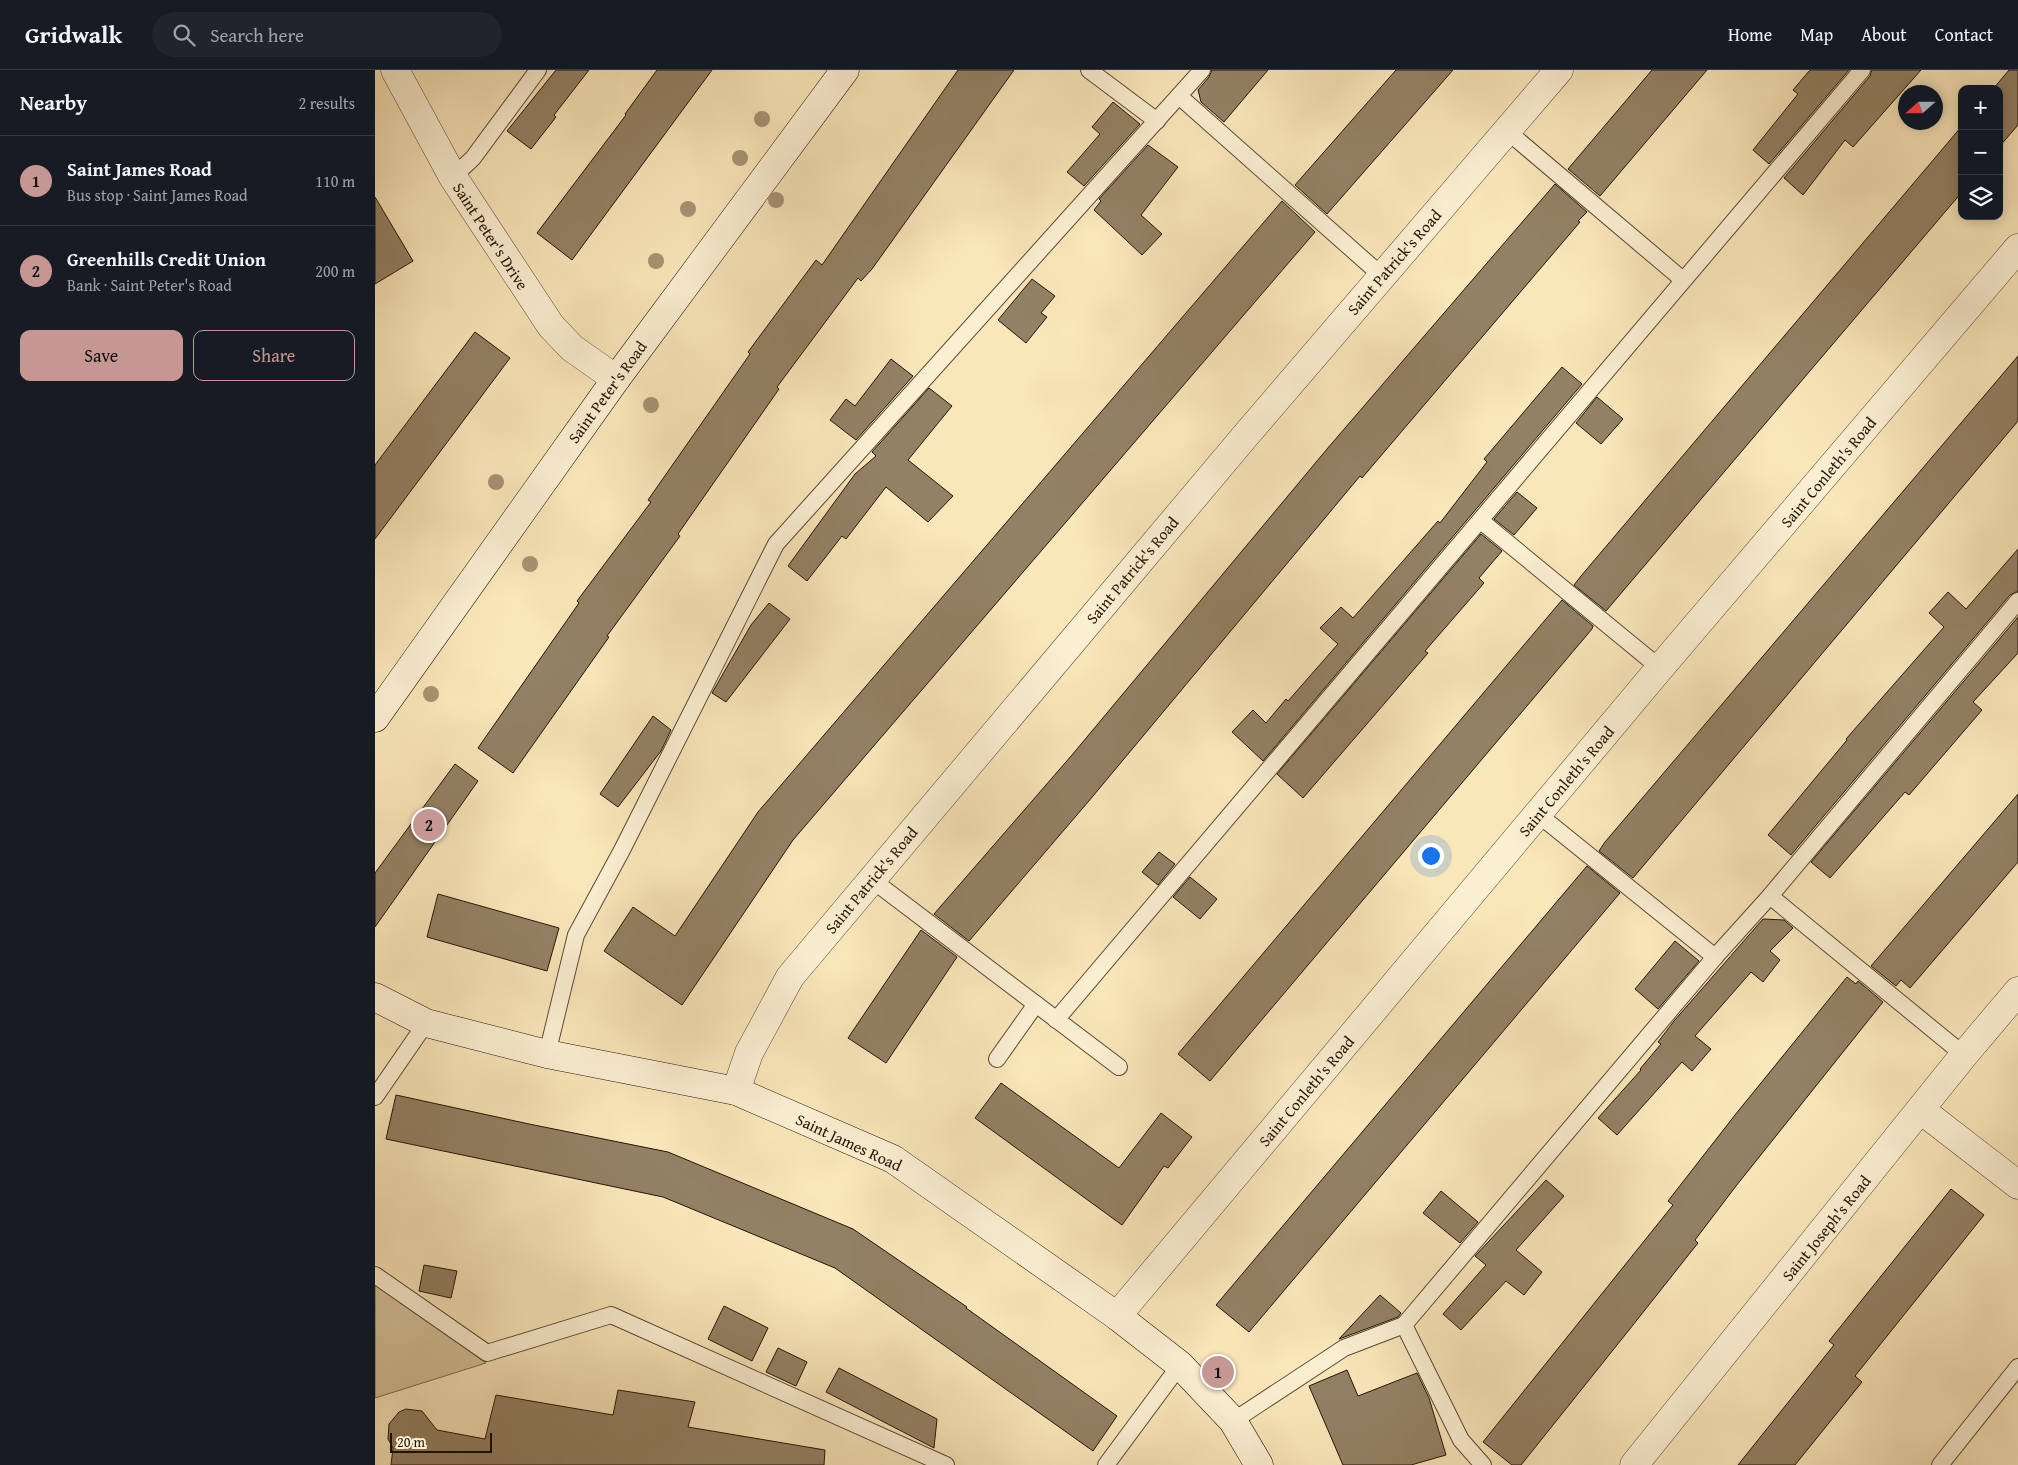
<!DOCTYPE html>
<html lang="en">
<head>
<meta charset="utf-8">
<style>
  :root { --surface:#171b24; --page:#20242c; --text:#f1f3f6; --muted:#9ea1a6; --line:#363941; --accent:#c59692 }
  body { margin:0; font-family:"Gentium Book Plus",serif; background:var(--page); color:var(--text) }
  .controls { position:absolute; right:15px; top:15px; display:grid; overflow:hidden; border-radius:10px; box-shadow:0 2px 12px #0003 }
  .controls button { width:45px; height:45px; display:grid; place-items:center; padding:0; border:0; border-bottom:1px solid var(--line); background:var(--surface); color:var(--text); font:25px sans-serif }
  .compass { position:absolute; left:1523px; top:15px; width:45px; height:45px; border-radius:50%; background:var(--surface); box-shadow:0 2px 12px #0003; rotate:249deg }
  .scale { position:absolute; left:15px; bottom:12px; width:102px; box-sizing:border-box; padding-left:5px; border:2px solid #241407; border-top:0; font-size:14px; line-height:18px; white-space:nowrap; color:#241407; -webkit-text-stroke:4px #fbefd2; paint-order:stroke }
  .you { position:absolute; left:1055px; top:785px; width:18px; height:18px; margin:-12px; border:4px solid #fff; border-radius:50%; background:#1a73e8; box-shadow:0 0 0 8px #1a73e833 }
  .badge { display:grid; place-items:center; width:32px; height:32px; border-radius:50%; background:var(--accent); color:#111; font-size:16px; font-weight:700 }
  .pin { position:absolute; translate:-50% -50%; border:2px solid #fff; box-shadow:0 1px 5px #0006 }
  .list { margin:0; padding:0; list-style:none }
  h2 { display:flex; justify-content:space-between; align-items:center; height:65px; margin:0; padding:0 20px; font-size:21px }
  h2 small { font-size:16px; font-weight:400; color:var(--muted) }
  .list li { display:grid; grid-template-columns:32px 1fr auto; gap:15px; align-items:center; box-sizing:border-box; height:90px; padding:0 20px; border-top:1px solid var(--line) }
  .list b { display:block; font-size:19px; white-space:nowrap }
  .list p { margin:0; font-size:16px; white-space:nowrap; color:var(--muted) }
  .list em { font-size:16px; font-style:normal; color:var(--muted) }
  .actions { display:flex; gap:10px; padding:15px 20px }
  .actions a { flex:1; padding:11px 0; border:1px solid var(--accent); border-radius:10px; text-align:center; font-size:18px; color:var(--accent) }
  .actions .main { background:var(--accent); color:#111 }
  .icon { flex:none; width:28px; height:28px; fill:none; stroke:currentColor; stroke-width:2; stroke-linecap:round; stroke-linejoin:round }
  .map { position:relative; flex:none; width:1643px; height:1395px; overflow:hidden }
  header { display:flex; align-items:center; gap:30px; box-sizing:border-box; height:70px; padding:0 25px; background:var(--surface); border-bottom:1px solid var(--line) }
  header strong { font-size:24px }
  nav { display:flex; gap:28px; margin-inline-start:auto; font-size:18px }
  .search { width:350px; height:45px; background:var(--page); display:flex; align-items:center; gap:12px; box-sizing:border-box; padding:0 18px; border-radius:28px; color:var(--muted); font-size:19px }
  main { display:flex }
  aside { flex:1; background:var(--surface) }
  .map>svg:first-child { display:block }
  .green { fill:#d5c29b; stroke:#7c6b51 }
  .building { fill:#938164; stroke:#241407 }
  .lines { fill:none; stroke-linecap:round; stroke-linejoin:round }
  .lane-casing { stroke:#594834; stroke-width:18 }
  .street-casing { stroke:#594834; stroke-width:29 }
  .secondary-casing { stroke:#241407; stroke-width:29 }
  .lane { stroke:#fbefd2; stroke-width:16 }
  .street { stroke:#fbefd2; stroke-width:28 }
  .secondary { stroke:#fbefd2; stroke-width:28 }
  .tree { fill:#a69474 }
  .labels { text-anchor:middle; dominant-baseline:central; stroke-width:4; stroke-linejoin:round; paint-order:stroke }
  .street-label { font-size:16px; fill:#241407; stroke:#fbefd2 }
</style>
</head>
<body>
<header>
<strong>Gridwalk</strong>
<div class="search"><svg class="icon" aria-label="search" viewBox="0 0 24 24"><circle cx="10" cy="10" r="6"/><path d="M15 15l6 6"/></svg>Search here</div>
<nav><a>Home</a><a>Map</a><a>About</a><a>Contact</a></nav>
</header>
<main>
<aside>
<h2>Nearby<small>2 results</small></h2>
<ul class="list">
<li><span class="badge">1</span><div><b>Saint James Road</b><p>Bus stop · Saint James Road</p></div><em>110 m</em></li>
<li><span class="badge">2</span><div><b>Greenhills Credit Union</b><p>Bank · Saint Peter's Road</p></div><em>200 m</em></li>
</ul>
<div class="actions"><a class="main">Save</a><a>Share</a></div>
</aside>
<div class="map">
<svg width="1643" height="1395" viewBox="0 0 1643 1395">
  <rect width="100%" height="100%" fill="#f9e6b9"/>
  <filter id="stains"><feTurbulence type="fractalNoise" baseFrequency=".004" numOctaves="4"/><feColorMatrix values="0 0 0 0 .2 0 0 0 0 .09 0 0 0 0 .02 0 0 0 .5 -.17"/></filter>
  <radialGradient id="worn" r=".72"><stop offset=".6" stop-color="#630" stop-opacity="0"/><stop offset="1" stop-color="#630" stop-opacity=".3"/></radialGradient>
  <path class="green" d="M0 1212 111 1293 0 1328Z"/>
  <g class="building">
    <path d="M181 0H214L179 45 181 47 156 79 132 61Z"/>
    <path d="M282 0H337L197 190 162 163 251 45 250 44Z"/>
    <path d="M583 0H639L497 199 486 211 483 208 402 317 404 319 303 464 305 466 232 566 234 567 138 703 103 678 204 533 202 531 276 432 273 430 375 284 373 282 441 190 447 195Z"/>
    <path d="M837 0H893L849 52 826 32 823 20 834 7Z"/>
    <path d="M1021 0H1078L952 144 920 115Z"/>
    <path d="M1277 0H1332L1225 126 1193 99Z"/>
    <path d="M1435 0H1474L1394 94 1378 80 1423 24 1418 20Z"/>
    <path d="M1497 0H1546L1478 77 1470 70 1428 125 1409 108 1495 6Z"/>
    <path d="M1634 0H1643V55L1624 77V19H1618Z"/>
    <path d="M738 32 765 54 709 116 692 102 725 64 717 57Z"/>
    <path d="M1587 56V122L1231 541 1199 515 1206 506Z"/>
    <path d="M773 75 803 97 766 145 787 164 767 185 719 140 726 131 724 129Z"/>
    <path d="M1180 114 1212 142 1203 151 1205 152 987 408 985 406 713 732 594 871 559 844 697 685 952 379Z"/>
    <path d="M0 127 38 191 0 214Z"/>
    <path d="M907 131 940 162 418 770 307 935 229 881 258 837 300 866 383 742Z"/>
    <path d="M657 209 680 226 666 243 672 247 651 273 623 250Z"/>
    <path d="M100 262 135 288 0 469V395Z"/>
    <path d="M1643 286V351L1258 808 1224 781 1230 772Z"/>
    <path d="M516 289 538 306 481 370 455 350 471 329 480 336Z"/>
    <path d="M1187 297 1207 314 888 691 857 662 878 640 891 653 911 629 913 631 963 574 945 558 966 537 978 548 1063 451 1065 453 1112 392 1109 389Z"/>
    <path d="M554 318 577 336 533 390 578 426 553 452 511 417 471 469 467 466 432 511 413 496 480 404 501 386 497 382Z"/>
    <path d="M1222 327 1248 349 1226 374 1201 353Z"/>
    <path d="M1142 422 1162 438 1139 465 1119 449Z"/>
    <path d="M1106 464 1127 481 1104 508 1109 513 1050 581 1053 583 928 728 902 704Z"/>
    <path d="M1643 479V521L1635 525 1416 785 1393 765 1472 670 1471 669 1569 557 1554 543 1573 522 1591 539Z"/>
    <path d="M1187 530 1218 556 1217 559 835 1011 803 984Z"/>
    <path d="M394 533 415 549 351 632 337 623 376 555Z"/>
    <path d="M1643 547V583L1598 632 1607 640 1534 725 1530 722 1455 808 1436 792Z"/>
    <path d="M278 646 296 660 286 681 243 737 225 724Z"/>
    <path d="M80 694 103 711 0 857V803Z"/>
    <path d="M1643 724V792L1535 918 1526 910 1521 916 1496 896Z"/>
    <path d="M784 782 800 794 783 815 767 802Z"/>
    <path d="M1212 796 1245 823 874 1262 841 1235Z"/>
    <path d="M815 807 842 829 825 849 798 827Z"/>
    <path d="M63 824 184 858 172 901 52 867Z"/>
    <path d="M1388 849 1409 850 1418 858 1395 881 1405 890 1388 912 1376 902 1320 966 1336 979 1317 1001 1307 992 1242 1065 1223 1048 1266 1000 1265 999 1286 974 1283 972 1299 951Z"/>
    <path d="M546 860 582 887 511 993 473 968Z"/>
    <path d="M1300 871 1324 891 1283 939 1260 919Z"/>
    <path d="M1472 907 1481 914 1483 911 1508 932 1361 1116 1320 1170 1323 1173 1254 1260 1146 1395H1137L1108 1372 1298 1135 1293 1131 1360 1045Z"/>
    <path d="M626 1013 744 1098 786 1043 817 1067 793 1098 789 1096 747 1155 600 1048Z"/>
    <path d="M21 1025 154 1054 293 1082 478 1159 592 1237 591 1238 742 1346 718 1381 460 1198 288 1127 11 1069Z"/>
    <path d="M1171 1110 1189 1126 1141 1180 1167 1202 1149 1225 1131 1211 1086 1260 1068 1244 1111 1195 1100 1186Z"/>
    <path d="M1576 1119 1609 1145 1480 1306 1487 1312 1420 1395H1363L1459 1275 1454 1271Z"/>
    <path d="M1066 1121 1103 1152 1085 1173 1048 1143Z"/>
    <path d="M49 1195 82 1201 76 1228 44 1221Z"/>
    <path d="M1005 1225 1026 1243 1023 1247 964 1269Z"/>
    <path d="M349 1236 393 1258 377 1291 333 1269Z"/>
    <path d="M403 1278 432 1292 421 1316 391 1302Z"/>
    <path d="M464 1298 562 1349 559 1378 451 1322Z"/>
    <path d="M972 1300 983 1326 1042 1303 1054 1328 1071 1385 1036 1395H968L934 1316Z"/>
    <path d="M243 1320 320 1332 313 1357 450 1380 449 1395H16L18 1378 13 1369 14 1354 24 1342 31 1339 47 1341 62 1360 110 1369 121 1325 238 1345Z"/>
  </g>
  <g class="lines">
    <defs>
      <g id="lane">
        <path d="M714 0 782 51"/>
        <path d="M804 26 1007 206"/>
        <path d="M1132 61 1308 210"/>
        <path d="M78 107 98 88 163 0"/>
        <path d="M1106 451 1285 598"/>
        <path d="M1164 745 1340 887"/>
        <path d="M496 809 744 997"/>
        <path d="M1395 826 1589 985"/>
        <path d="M681 950 1487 0"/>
        <path d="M172 984 201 865 247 780 401 474 827 0"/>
        <path d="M622 989 661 934"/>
        <path d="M0 1027 51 953"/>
        <path d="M0 1205 112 1283 236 1245 571 1395"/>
        <path d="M1029 1255 1086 1370 1108 1395"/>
        <path d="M858 1351 969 1278 1029 1255 1340 887 1395 826 1643 531"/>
        <path d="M731 1395 805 1295"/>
        <path d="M1565 1395 1643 1297"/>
      </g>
      <g id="street">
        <path d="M20 0 78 107 176 256 197 278 241 309"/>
        <path d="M361 1021 374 983 415 907 871 365 1184 0"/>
        <path d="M1546 1040 1643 1115"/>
        <path d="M742 1246 1285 598 1643 178"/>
        <path d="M1259 1395 1589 985 1643 921"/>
      </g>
      <g id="secondary">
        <path d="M0 648 241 309 470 0"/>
        <path d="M0 927 51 953 172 984 361 1021 518 1089 742 1246 805 1295 858 1351 884 1395"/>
      </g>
    </defs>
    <use href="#lane" class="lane-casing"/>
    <use href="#street" class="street-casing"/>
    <use href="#secondary" class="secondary-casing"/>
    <use href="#lane" class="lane"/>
    <use href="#street" class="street"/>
    <use href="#secondary" class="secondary"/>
  </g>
  <g class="tree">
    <circle cx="387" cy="49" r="8"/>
    <circle cx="365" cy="88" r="8"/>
    <circle cx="401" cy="130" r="8"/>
    <circle cx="313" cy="139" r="8"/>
    <circle cx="281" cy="191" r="8"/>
    <circle cx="276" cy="335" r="8"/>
    <circle cx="121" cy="412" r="8"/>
    <circle cx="155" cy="494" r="8"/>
    <circle cx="56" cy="624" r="8"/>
  </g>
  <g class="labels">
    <g class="street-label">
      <text transform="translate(116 166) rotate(57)">Saint Peter's Drive</text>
      <text transform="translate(1019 192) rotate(-49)">Saint Patrick's Road</text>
      <text transform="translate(232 322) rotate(-54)">Saint Peter's Road</text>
      <text transform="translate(1453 402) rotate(-50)">Saint Conleth's Road</text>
      <text transform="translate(757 500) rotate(-50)">Saint Patrick's Road</text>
      <text transform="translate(1191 711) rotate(-50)">Saint Conleth's Road</text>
      <text transform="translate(496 810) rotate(-50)">Saint Patrick's Road</text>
      <text transform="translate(931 1021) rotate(-50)">Saint Conleth's Road</text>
      <text transform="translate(474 1072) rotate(25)">Saint James Road</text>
      <text transform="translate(1451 1158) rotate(-51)">Saint Joseph's Road</text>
    </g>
  </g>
  <rect width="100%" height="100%" filter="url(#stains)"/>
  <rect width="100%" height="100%" fill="url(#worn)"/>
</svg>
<div class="controls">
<button>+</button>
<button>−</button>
<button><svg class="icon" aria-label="layers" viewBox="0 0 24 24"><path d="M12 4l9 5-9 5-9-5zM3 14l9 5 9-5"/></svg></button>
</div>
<svg class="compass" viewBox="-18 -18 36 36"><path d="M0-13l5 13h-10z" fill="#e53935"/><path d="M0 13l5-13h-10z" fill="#9ea1a6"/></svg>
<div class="scale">20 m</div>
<div class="you"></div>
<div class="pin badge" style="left:843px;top:1302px">1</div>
<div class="pin badge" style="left:54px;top:755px">2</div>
</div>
</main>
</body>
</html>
